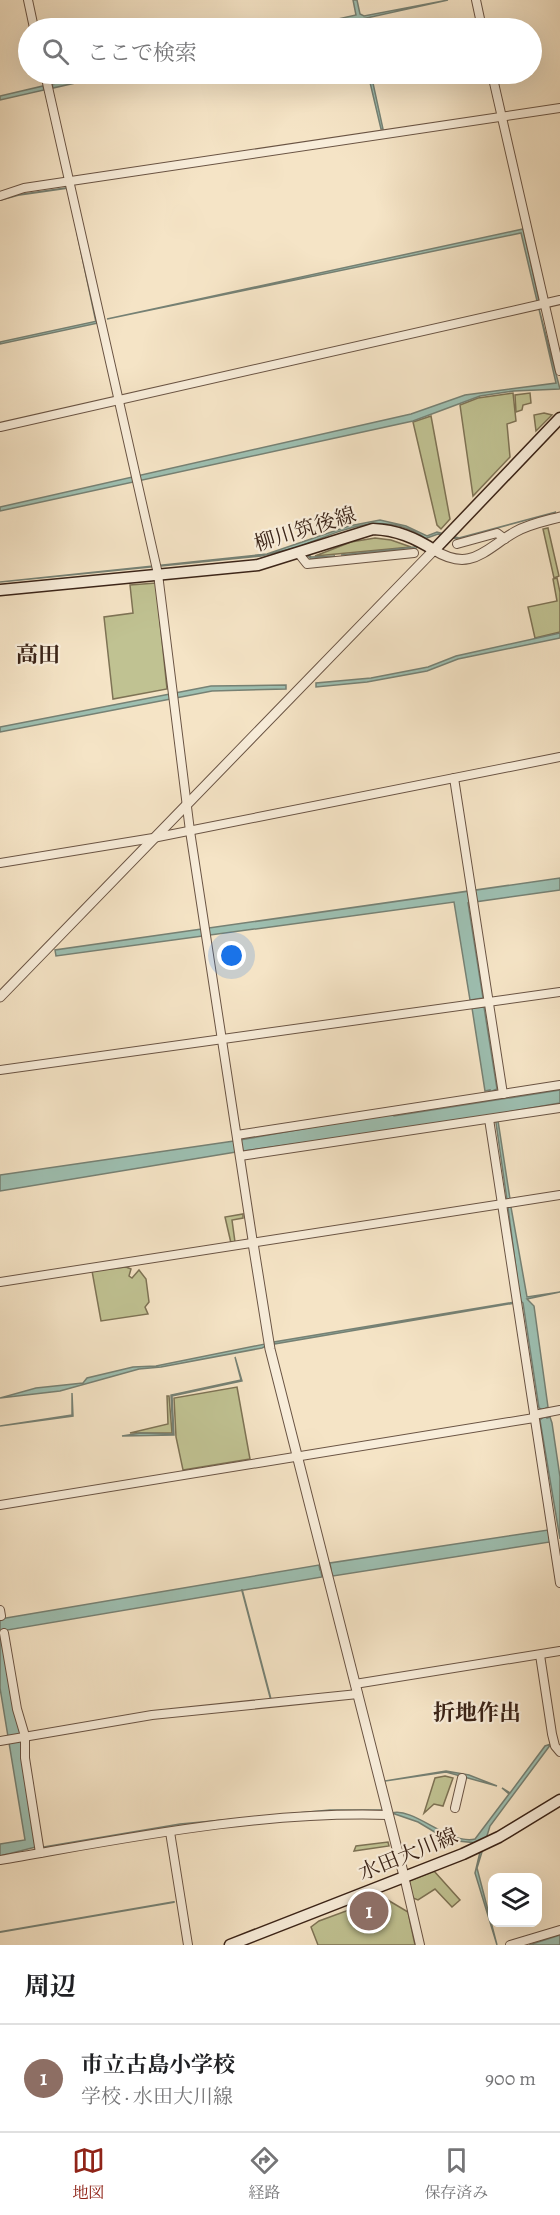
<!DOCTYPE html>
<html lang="ja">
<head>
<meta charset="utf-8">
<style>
  :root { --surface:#fff; --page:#f6f6f6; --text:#202124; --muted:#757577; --line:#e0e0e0; --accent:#8f2418 }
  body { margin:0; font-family:Alegreya,"Noto Serif JP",serif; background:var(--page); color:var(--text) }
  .controls { position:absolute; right:18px; bottom:18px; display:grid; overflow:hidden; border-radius:12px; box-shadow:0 6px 24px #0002 }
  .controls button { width:54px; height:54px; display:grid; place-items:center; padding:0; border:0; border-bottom:2px solid var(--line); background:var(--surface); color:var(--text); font:30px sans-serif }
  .you { position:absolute; left:232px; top:956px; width:21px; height:21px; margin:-15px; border:4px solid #fff; border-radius:50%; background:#1a73e8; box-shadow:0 0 0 9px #1a73e833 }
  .badge { display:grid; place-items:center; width:39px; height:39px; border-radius:50%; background:var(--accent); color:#fff; font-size:20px; font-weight:700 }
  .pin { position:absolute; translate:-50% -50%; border:3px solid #fff; box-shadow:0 2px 6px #0006 }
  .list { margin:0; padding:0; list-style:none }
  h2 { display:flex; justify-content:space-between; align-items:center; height:78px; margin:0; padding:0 24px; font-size:26px }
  h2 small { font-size:20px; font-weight:400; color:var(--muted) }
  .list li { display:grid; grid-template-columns:39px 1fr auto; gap:18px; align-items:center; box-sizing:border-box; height:108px; padding:0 24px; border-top:2px solid var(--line) }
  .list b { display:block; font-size:22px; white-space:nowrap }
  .list p { margin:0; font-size:20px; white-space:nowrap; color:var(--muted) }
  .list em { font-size:20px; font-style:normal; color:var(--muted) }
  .icon { flex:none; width:33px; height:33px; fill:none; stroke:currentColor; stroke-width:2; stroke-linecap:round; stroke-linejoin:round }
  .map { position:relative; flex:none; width:560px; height:1945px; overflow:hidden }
  .search { position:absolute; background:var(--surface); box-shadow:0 6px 24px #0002; left:18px; right:18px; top:18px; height:66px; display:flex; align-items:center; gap:15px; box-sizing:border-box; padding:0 21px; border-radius:33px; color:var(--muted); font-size:22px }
  .sheet { height:186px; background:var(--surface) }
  nav { display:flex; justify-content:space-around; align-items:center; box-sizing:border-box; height:84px; border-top:2px solid var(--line); background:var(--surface); font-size:16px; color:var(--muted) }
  nav a { display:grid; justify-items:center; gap:3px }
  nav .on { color:var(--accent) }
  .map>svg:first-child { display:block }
  .green { fill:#c0c292; stroke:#7e7355; stroke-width:1.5 }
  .water { fill:#9dbfb1; stroke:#768174; stroke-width:1.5 }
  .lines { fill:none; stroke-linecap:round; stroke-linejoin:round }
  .stream { stroke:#768174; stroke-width:2 }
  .minor-casing { stroke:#6a5444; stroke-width:10 }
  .tertiary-casing { stroke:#6a5444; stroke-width:11 }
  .secondary-casing { stroke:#3b2418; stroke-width:13 }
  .minor { stroke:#f8edda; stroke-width:8 }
  .tertiary { stroke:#f8edda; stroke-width:9 }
  .secondary { stroke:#f8edda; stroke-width:10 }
  .labels { text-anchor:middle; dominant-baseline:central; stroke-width:4.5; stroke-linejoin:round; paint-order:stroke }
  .street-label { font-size:21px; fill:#3b2418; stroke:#f8edda }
  .neighbourhood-label { font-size:22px; font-weight:bold; fill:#3b2418; stroke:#f8edda }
</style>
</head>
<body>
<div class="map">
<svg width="560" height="1945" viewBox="0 0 560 1945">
  <rect width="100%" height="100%" fill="#f5e4c6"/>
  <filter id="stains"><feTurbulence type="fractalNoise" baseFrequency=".00333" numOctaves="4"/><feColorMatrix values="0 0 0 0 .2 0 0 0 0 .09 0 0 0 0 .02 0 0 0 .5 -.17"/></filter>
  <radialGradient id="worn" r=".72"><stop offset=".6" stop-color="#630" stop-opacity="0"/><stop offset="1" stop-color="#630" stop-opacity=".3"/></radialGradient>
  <g class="green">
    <path d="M513 393 516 421 507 424 510 457 473 496 460 405 478 398Z"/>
    <path d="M530 393 531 403 523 405 522 410 516 412 515 395Z"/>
    <path d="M544 413 552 415 536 431 534 415Z"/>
    <path d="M431 416 450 519 441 529 437 525 413 422Z"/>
    <path d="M548 528 559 576 554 578 543 529Z"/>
    <path d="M375 538 391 540 411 547 315 556 351 542Z"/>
    <path d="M557 578 560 592V632L535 638 528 607 557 601 553 579Z"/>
    <path d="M156 583 167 689 113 699 104 617 133 613 130 585Z"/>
    <path d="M243 1214V1218L232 1220 235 1242 231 1243 225 1217Z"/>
    <path d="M126 1267 131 1269 129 1276 132 1278 139 1270 146 1279 149 1302 145 1307 148 1314 101 1321 92 1271Z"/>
    <path d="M237 1387 250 1459 183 1470 176 1437 174 1398Z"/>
    <path d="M167 1396H169L172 1433H130L168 1424Z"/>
    <path d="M445 1776 453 1778 443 1806 434 1804 424 1813 435 1778Z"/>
    <path d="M388 1842 389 1846 354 1851 356 1846Z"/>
    <path d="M434 1871 460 1900 452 1907 435 1889 418 1900 413 1898 409 1881Z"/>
    <path d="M381 1896 408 1912 415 1945H318L311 1927 319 1921 349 1910 350 1904 355 1902 358 1904Z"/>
  </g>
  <g class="water">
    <path d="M353 0H357L360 14 364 16 448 0 362 19 359 20 361 28 356 20 315 28H298L356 15Z"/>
    <path d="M97 74H115L53 88 52 84Z"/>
    <path d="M368 74H371L383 129H381Z"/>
    <path d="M43 86 44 90 0 100V96Z"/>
    <path d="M523 229 539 301H537L521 233 107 319Z"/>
    <path d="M539 309 560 389 514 391 480 396 413 421 0 511V507L411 414 465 395 556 383Z"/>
    <path d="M97 321 98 323 0 344V342Z"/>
    <path d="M556 512 457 539 438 534 427 538 415 549 341 555 414 547 425 538C383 509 343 530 301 546L311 557 335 556 311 559 298 547 261 556 0 582 267 554 349 526 380 520 406 526 427 536 437 532 459 538Z"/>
    <path d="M560 633V638L458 659 427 671 367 682 316 687V683L371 678 428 667 456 656Z"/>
    <path d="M286 685V689L212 691 0 732V727L211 686Z"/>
    <path d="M560 878V890L468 903 483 998 470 1000 454 902 56 956 55 950Z"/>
    <path d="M484 1007 497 1089 490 1092V1090L485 1091 472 1008Z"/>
    <path d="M560 1090V1103L497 1114 510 1199 507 1200 495 1116 236 1152 0 1191V1175L234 1141 393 1113 394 1116Z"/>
    <path d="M508 1207H511L527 1297 560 1292 527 1299 534 1306 548 1407 543 1410 539 1408 523 1303 520 1300Z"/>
    <path d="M515 1302V1303L274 1344V1342Z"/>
    <path d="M265 1344 266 1346 262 1348 161 1367 139 1369 60 1391 0 1398 36 1388 83 1383 87 1378 133 1367 156 1366Z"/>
    <path d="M235 1357 242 1381 172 1396 174 1435 122 1436 141 1433 173 1434 171 1395 241 1380Z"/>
    <path d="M72 1393 73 1416 0 1426 72 1415Z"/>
    <path d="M546 1415 547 1418 550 1417 552 1423 560 1477V1539L540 1420Z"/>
    <path d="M548 1530 550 1542 333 1576 331 1571 321 1572 322 1577 1 1631 11 1696 21 1734 36 1847 0 1856V1844L25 1840 0 1688V1619L319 1565 320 1570 331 1569 330 1563Z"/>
    <path d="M551 1744 490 1826 477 1868 497 1945 475 1873 480 1852 477 1843 448 1840 418 1822 392 1813C414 1807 449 1845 475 1839L509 1794 502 1788 510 1793 545 1746Z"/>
    <path d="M446 1771 469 1775 497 1786 446 1772 385 1781Z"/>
    <path d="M330 1810H382L331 1811 181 1826 47 1849 43 1847 180 1824Z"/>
    <path d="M560 1935V1945H529Z"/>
  </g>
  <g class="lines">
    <g class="stream">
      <path d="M0 200 18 195 67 188"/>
      <path d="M77 232 96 321"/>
      <path d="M242 1590 271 1700"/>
      <path d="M0 1932 174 1902"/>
    </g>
    <defs>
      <g id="minor">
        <path d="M28 0 34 28"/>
        <path d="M476 0 482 28"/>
        <path d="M45 74 158 574 190 831 253 1243"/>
        <path d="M492 74 560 371"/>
        <path d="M0 196 24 188 560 108"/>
        <path d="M0 427 560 300"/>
        <path d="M457 544 497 533 505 539"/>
        <path d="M299 554 307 564 414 553"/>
        <path d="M454 778 503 1094"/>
        <path d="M0 863 153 838 560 757"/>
        <path d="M0 1070 560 992"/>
        <path d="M489 1119 560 1583"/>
        <path d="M237 1135 560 1085"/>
        <path d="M240 1156 560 1108"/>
        <path d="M0 1282 560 1195"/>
        <path d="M534 1415 560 1410"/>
        <path d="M0 1505 534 1418"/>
        <path d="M0 1610 1 1616"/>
        <path d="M4 1633 17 1709 25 1736V1758L40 1853"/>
        <path d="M540 1655 552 1734 555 1746 560 1752"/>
        <path d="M355 1684 560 1651"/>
        <path d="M0 1741 152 1715 358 1694"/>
        <path d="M455 1808 462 1778"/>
        <path d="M170 1832 188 1945"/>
        <path d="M0 1860C128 1838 258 1811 388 1815"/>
        <path d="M404 1876 420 1945"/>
        <path d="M510 1945 560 1930"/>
      </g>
      <g id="tertiary">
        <path d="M0 997 434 550C471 573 485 549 515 532 529 524 545 521 560 517"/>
        <path d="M253 1243 270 1349 404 1876"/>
      </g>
      <g id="secondary">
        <path d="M0 590 258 565 373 529C397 530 415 538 434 550L560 418"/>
        <path d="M230 1945 463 1854 499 1837 560 1800"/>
      </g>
    </defs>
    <use href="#minor" class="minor-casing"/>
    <use href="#tertiary" class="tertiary-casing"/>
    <use href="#secondary" class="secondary-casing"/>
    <use href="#minor" class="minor"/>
    <use href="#tertiary" class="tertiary"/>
    <use href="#secondary" class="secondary"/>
  </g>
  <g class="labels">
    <g class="street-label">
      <text transform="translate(305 529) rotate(-17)">柳川筑後線</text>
      <text transform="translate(408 1854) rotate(-22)">水田大川線</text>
    </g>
    <g class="neighbourhood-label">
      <text x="38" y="655">高田</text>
      <text x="477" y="1713">折地作出</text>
    </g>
  </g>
  <rect width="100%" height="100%" filter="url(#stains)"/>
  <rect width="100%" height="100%" fill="url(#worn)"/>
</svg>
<div class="controls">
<button><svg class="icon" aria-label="layers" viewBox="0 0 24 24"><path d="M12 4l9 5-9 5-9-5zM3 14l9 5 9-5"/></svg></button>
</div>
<div class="you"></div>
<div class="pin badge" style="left:369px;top:1911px;background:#8d6e63">1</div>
<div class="search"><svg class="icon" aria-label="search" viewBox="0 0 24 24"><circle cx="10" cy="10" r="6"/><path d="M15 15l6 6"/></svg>ここで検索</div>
</div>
<section class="sheet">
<h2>周辺<small></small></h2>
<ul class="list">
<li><span class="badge" style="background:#8d6e63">1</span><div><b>市立古島小学校</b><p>学校 · 水田大川線</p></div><em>900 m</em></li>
</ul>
</section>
<nav>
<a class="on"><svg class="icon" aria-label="map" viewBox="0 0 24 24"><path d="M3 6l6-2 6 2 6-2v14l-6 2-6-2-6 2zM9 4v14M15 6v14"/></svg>地図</a>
<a><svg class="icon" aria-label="directions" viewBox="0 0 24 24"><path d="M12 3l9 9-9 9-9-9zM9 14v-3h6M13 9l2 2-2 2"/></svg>経路</a>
<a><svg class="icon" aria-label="saved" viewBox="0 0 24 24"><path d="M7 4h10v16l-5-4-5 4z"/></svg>保存済み</a>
</nav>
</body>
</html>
